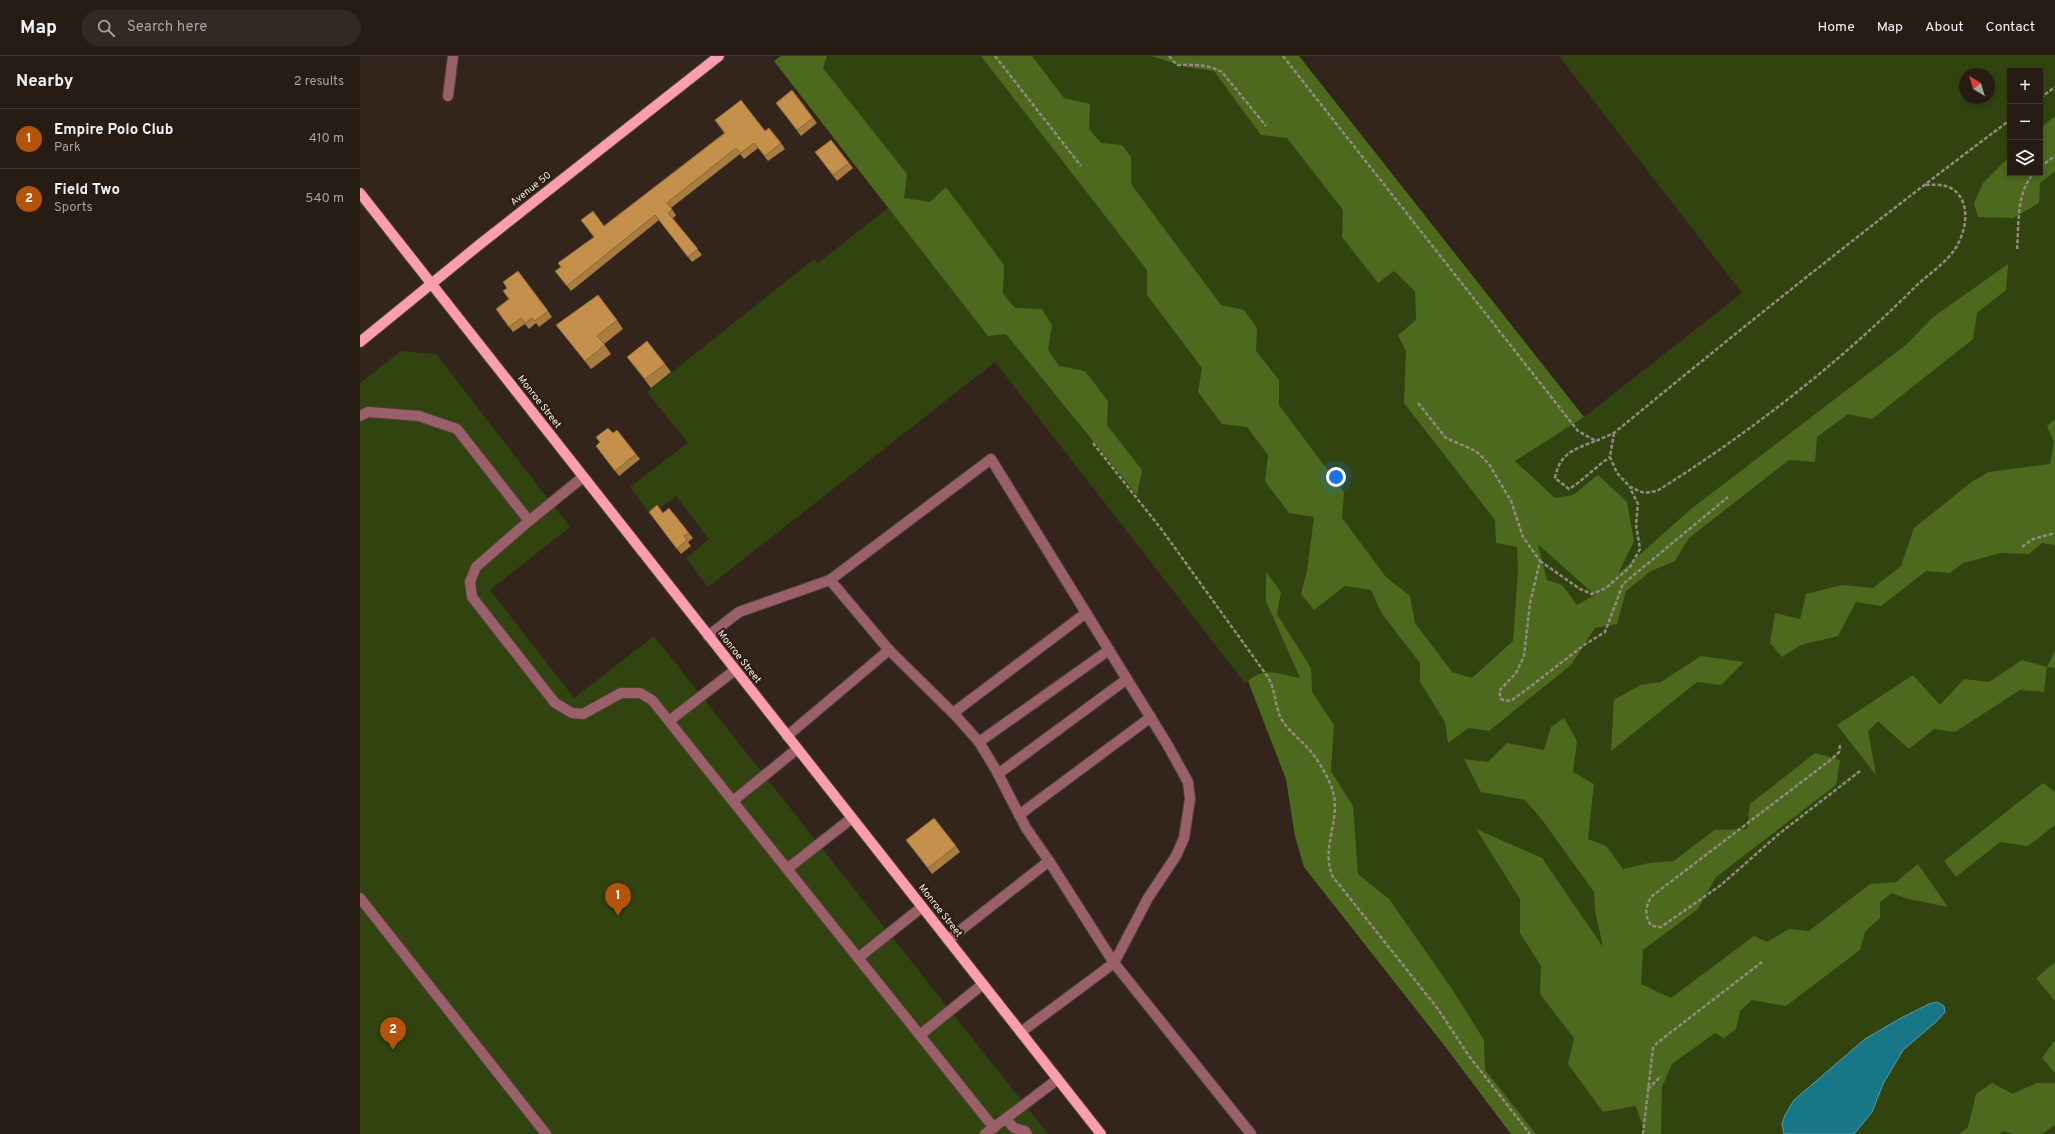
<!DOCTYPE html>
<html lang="en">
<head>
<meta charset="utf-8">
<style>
  :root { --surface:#261c14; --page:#322922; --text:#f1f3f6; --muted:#a4a1a0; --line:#423a34; --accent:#b45309 }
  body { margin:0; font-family:Overpass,sans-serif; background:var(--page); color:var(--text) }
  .controls { position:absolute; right:12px; top:12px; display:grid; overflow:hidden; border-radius:0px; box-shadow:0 2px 6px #0003 }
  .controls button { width:36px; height:36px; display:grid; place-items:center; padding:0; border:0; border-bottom:1px solid var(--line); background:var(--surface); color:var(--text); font:20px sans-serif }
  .compass { position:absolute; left:1599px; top:12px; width:36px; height:36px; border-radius:50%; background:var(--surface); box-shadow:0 2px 6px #0003; rotate:322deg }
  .you { position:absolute; left:976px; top:421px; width:14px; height:14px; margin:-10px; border:3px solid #fff; border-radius:50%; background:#1a73e8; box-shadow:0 0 0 6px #1a73e833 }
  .badge { display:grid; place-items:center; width:26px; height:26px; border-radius:50%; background:var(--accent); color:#fff; font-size:13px; font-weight:700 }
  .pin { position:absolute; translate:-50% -33px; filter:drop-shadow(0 1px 2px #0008) }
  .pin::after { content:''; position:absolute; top:21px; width:14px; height:12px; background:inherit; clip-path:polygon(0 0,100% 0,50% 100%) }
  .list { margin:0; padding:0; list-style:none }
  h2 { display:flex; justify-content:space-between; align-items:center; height:52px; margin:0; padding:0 16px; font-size:17px }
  h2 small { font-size:13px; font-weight:400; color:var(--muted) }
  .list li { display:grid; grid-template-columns:26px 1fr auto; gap:12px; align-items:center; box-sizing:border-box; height:60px; padding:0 16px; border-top:1px solid var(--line) }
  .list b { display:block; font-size:15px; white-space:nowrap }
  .list p { margin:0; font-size:13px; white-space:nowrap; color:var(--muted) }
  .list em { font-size:13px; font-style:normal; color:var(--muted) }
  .icon { flex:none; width:22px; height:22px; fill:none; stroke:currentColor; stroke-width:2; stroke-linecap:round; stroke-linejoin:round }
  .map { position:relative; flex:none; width:1695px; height:1078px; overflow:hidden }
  header { display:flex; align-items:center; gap:24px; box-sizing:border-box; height:56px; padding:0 20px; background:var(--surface); border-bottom:1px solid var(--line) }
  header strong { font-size:19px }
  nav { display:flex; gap:22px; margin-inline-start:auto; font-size:14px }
  .search { width:280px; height:36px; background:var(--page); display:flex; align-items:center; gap:10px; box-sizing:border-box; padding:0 14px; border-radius:22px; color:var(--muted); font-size:15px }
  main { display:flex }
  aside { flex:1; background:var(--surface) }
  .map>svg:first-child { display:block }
  .green { fill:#314410; fill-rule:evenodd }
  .forest { fill:#4c691e; fill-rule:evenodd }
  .water { fill:#187787; stroke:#5b9aa4 }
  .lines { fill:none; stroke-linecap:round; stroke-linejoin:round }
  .minor-casing { stroke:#4e4138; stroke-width:12 }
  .major-casing { stroke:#4e4138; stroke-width:12 }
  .path { stroke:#958981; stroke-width:2.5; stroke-dasharray:4 2; stroke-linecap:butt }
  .minor { stroke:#996069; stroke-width:10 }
  .major { stroke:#fc9eae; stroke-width:10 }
  .wall { fill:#a97c40 }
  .building { fill:#c4904b; stroke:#896534 }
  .labels { text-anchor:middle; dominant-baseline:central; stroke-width:4; stroke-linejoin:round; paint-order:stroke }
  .street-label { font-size:10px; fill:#f7ede7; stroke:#291b12 }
</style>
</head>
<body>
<header>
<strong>Map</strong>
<div class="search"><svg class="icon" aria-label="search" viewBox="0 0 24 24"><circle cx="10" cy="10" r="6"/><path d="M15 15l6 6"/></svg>Search here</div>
<nav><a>Home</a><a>Map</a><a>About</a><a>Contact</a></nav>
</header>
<main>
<aside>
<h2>Nearby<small>2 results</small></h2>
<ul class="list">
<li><span class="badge">1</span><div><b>Empire Polo Club</b><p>Park</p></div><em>410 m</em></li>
<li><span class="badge">2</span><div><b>Field Two</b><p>Sports</p></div><em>540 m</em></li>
</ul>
</aside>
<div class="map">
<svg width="1695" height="1078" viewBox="0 0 1695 1078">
  <rect width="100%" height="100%" fill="#33251b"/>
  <g class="green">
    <path d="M421 0H939L1224 361 1382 237 1199 0H1695V1078H1151L1084 989 944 811 935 780 926 723 888 625 885 627 635 306 348 531 326 502 349 483 316 440 291 459 270 431 328 387 287 336 454 203 458 207 528 152 414 5ZM1650 15H1680V117H1650ZM1605 18H1629V42H1605Z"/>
    <path d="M41 295 76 298 210 471 130 534 214 642 294 580 688 1078H0V327Z"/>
  </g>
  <g class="forest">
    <path d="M421 0H467L463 12 547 118 544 142 570 146 586 131 644 209 643 238 655 252 682 253 692 269 688 294 699 310 725 315 748 345 747 369 782 414 777 439 646 278 628 280 414 5Z"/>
    <path d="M621 0H672L704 42 730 48 729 73 741 87 762 89 771 101V128L861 249 884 254 897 272 896 295 919 324V349L984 436 982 462 1026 521 1050 540 1055 567 1092 616 1112 622 1153 585 1158 517 1157 491 1136 487 1135 464 1044 347 1046 295 1038 279 1056 264 1055 235 1034 215 1018 227 982 181 983 154 927 82 901 79 854 15 827 11 791 0H939L1224 361 1155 405 1195 442 1213 439 1238 419 1267 446 1274 485 1258 518 1331 453 1547 288 1572 262 1648 208 1646 234 1617 257 1613 283 1512 363 1488 358 1457 381 1455 406 1429 404 1329 482 1315 505 1291 515 1266 535 1257 568 1235 572 1211 609 1129 675 1109 672 1088 687 1085 666 1060 626V607L1022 558 1011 534 985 530 954 554 941 538 947 515 954 461 929 457 905 425 908 399 887 371 862 368 838 336 842 312 787 239V214ZM1178 489H1179L1235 539 1217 549 1202 529 1187 524Z"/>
    <path d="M1695 60V115L1680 127 1679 147 1653 162 1618 161 1614 147 1623 127 1650 100V117H1680V72Z"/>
    <path d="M1695 363V489L1682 487 1669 498 1641 497 1603 507 1590 517 1566 515 1521 550 1496 546 1478 580 1441 589 1422 601 1410 587 1415 557 1440 563 1446 538 1482 529 1513 532 1541 510 1554 472 1613 425 1629 416 1690 408 1694 386 1687 370Z"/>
    <path d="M906 516 921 536 917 558 951 612 952 636 974 669 971 715 993 750 998 818 1029 843 1092 933 1124 984 1125 1014 1176 1078H1151L1084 989 944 811 935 780 926 723 888 625C905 610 920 619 940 622L906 545Z"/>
    <path d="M1695 595V612L1687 611 1684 636 1660 634 1595 676 1574 673 1549 693 1518 665 1508 675 1516 719 1477 669 1553 619 1580 649 1604 623 1629 626 1662 604 1687 611Z"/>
    <path d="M1341 600 1384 606 1361 629 1337 626 1251 695 1254 644 1280 629 1301 626Z"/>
    <path d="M1204 662 1217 685 1213 716 1234 728 1228 783 1246 790 1263 813 1289 807 1314 805 1354 774 1387 773 1390 748 1455 697 1480 704 1476 729 1356 821 1338 853 1283 894 1281 928 1311 942 1394 880 1407 886 1429 873 1449 875 1510 828 1536 826 1558 808 1588 851 1548 843 1532 837 1520 846V862L1505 876 1500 894 1426 950 1392 944 1380 955 1376 973 1364 982 1355 977 1312 1008 1302 1031 1301 1078H1285L1276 1050 1243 1056 1208 1008 1214 982 1180 938 1181 910 1160 877V843L1116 773 1182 802 1243 891 1235 854 1234 836 1183 765 1165 744 1121 736 1104 703 1128 706 1147 687 1184 694 1191 671Z"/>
    <path d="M1683 727 1695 736V769L1668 790 1640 786 1596 821 1584 805Z"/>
    <path d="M1695 906V945L1676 922Z"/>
    <path d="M1695 984V1017L1682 1002Z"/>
    <path d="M1632 1027 1653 1038 1676 1027H1695V1069L1682 1078H1653L1644 1075 1639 1078H1599L1608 1071 1616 1038Z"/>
  </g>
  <path class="water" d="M1577 946 1584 950 1585 956 1577 965 1543 994 1523 1028 1512 1056 1494 1078H1424L1422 1068 1425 1059 1434 1044 1505 983 1541 962 1569 948Z"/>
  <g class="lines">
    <defs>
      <g id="minor">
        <path d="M88 40 93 0"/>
        <path d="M0 360 8 356 59 360 97 373 169 465 116 511 110 526 112 541 195 647 212 657 223 658 261 637H280L292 644 634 1072"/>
        <path d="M169 465 223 421"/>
        <path d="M470 524 631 403 807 688 828 726 830 743 824 782 816 800 788 842 754 907 891 1078"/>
        <path d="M348 580 379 556 470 524 529 594"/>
        <path d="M593 657 726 557"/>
        <path d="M309 665 375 614"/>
        <path d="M427 680 529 594 596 660 619 686 636 714 666 772 689 805 588 884"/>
        <path d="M619 686 749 594"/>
        <path d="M638 718 767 623"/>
        <path d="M373 745 437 693"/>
        <path d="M659 759 791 661"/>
        <path d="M427 813 492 762"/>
        <path d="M0 842 186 1078"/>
        <path d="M498 902 562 851"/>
        <path d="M661 976 754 907 689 805"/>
        <path d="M560 979 623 928"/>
        <path d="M646 1063 654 1072 665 1075 667 1078"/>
        <path d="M625 1078 698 1023"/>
      </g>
      <g id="major">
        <path d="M0 137 741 1078"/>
        <path d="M0 286 119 189 359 0"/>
      </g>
    </defs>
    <use href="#minor" class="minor-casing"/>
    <use href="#major" class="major-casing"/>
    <g class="path">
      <path d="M635 0 721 110"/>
      <path d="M809 0 817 9C834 9 848 8 862 16L906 70"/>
      <path d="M923 0 1218 375 1236 385 1254 377C1384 270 1515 165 1650 64"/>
      <path d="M1680 42 1695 31"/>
      <path d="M1680 111 1695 100"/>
      <path d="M1657 193C1659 169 1656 136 1674 117"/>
      <path d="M1058 347 1086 382 1116 395 1129 408 1151 445 1163 481 1180 505 1170 547 1164 600 1156 617 1139 635 1141 643 1146 645 1152 644 1166 634 1224 589 1245 576 1263 528 1368 441"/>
      <path d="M1254 377 1250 401 1257 417 1270 431 1284 437 1297 435C1388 378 1478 308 1554 232 1567 219 1585 208 1595 193 1604 179 1609 159 1602 144 1594 128 1580 128 1564 129"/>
      <path d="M1235 385C1213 394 1200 397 1195 422L1209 433C1224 424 1235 411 1250 401"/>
      <path d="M733 387 802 474 908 621C916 635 915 652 922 664 928 674 937 681 945 689 956 700 969 721 973 736 981 764 960 794 973 821L1078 953 1109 1000 1170 1078"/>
      <path d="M1662 491 1673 483 1695 477"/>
      <path d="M1180 505 1220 533 1232 538 1246 532 1270 511 1280 493 1276 469 1278 448 1270 432"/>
      <path d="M1480 689 1479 696 1473 702 1292 840C1285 850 1284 861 1292 870L1301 871 1361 829 1420 777 1500 715"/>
      <path d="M1288 1033 1301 1020"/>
      <path d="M1283 1078 1293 992 1297 987 1402 906"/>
    </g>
    <use href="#minor" class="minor"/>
    <use href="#major" class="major"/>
  </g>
  <g class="wall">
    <path d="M416 47 453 62 457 67 441 80Z"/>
    <path d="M355 64 405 75 421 87 425 93 408 105 398 92 384 103 380 98 311 152 316 159 313 162 342 199 332 206 299 164 211 235 195 215 201 211 198 207 234 181 221 164 244 170 364 77Z"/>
    <path d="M455 96 489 107 493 112 477 125Z"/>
    <path d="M136 253 188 255 192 261 179 271 176 267 169 273 165 268 153 276Z"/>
    <path d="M257 264 263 273 244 288 251 298 231 313 196 269Z"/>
    <path d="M267 301 305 308 311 316 291 332Z"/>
    <path d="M253 377 276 398 280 403 259 420 236 390 240 387 236 381Z"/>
    <path d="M289 456 303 457 329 477 333 482 328 486 331 490 321 498Z"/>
    <path d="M546 784 596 790 600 796 572 818Z"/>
  </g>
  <g class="building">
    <path d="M432 34 453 62 437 74 416 47Z"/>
    <path d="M381 44 405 75 409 72 421 87 405 100 394 87 381 97 376 92 307 147 312 153 308 157 338 193 328 201 295 159 207 230 195 215 201 211 198 207 234 181 221 164 233 155 244 170 365 77 355 64Z"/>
    <path d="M471 84 489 107 473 119 455 96Z"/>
    <path d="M158 215 188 255 175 265 172 262 165 267 161 262 149 271 136 253 149 243 143 235 147 232 143 226Z"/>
    <path d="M238 239 257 264 237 280 245 289 225 305 196 269Z"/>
    <path d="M287 285 305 308 285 323 267 301Z"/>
    <path d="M248 372 253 377 257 374 276 398 255 415 236 390 240 386 236 381Z"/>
    <path d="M297 449 303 457 309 452 329 477 324 480 327 484 317 493 289 456Z"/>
    <path d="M574 762 596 790 568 812 546 784Z"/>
  </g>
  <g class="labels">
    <g class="street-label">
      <text transform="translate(171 133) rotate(-38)">Avenue 50</text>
      <text transform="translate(179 346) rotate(52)">Monroe Street</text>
      <text transform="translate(379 601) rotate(52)">Monroe Street</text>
      <text transform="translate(580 855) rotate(52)">Monroe Street</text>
    </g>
  </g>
</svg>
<div class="controls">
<button>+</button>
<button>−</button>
<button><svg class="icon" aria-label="layers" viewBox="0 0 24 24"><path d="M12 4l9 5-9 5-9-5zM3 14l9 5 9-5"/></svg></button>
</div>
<svg class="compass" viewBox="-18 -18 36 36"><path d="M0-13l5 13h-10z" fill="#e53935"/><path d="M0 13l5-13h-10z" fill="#a4a1a0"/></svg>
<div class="you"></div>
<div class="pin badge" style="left:258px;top:860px">1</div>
<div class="pin badge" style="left:33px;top:994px">2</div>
</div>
</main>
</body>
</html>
